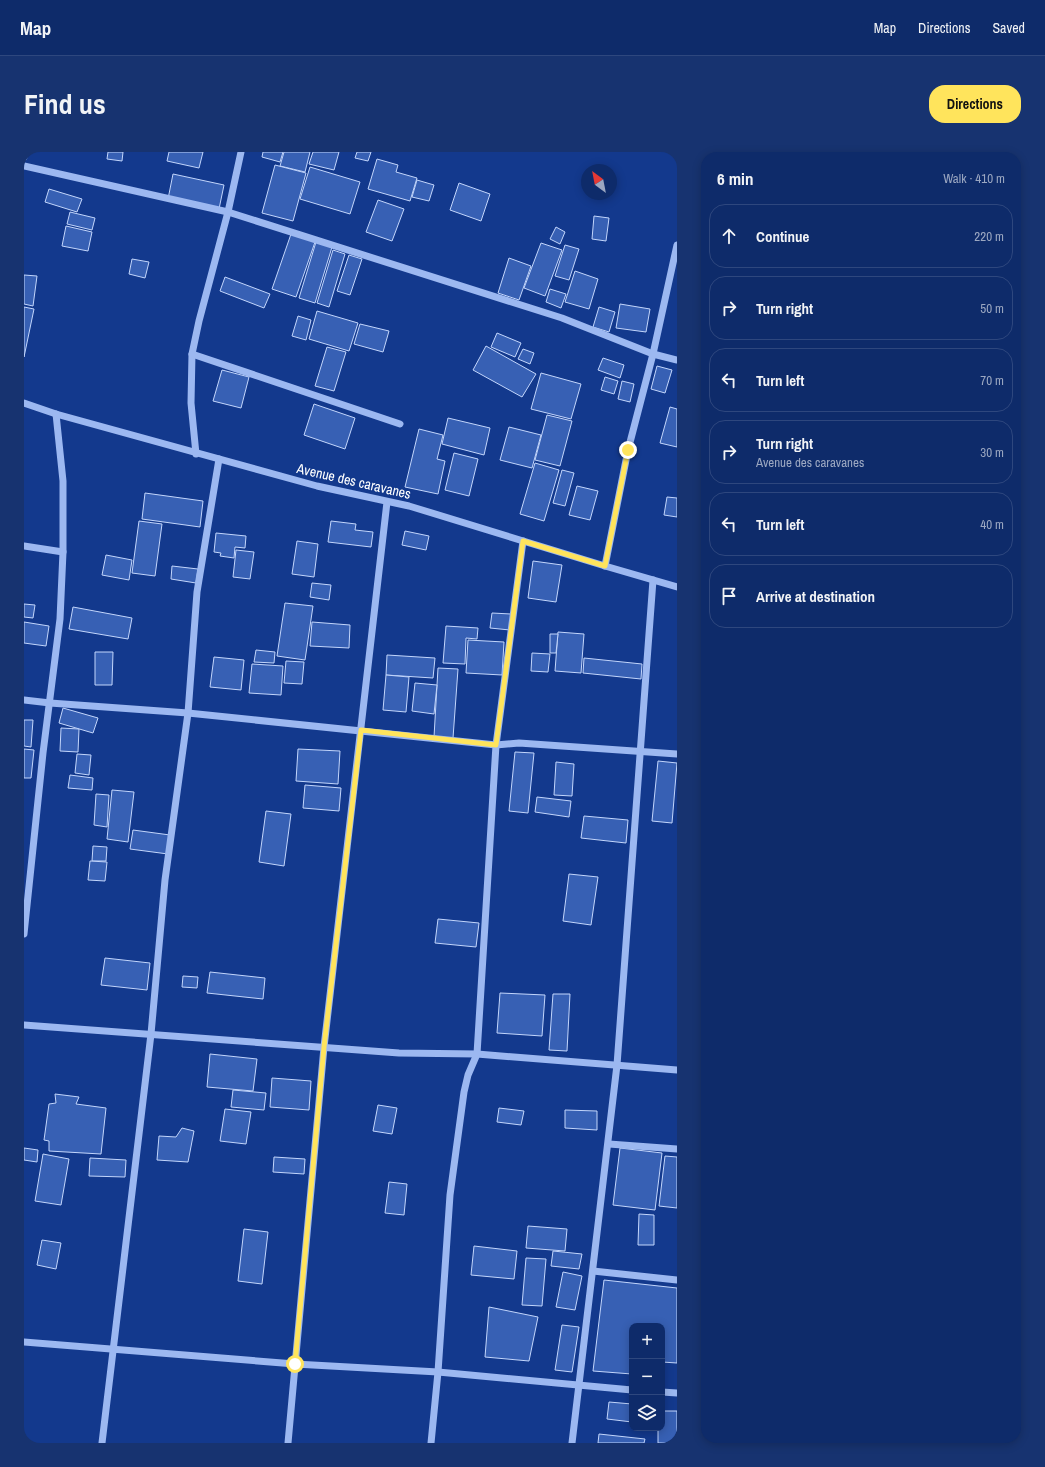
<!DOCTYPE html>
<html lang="en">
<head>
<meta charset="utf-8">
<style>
  :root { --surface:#0e2b6a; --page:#173370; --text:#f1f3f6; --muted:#9ba7c1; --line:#2e477e; --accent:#ffe45c }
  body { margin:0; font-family:"Archivo Narrow",sans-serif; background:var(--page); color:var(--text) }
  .controls { position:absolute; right:12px; bottom:12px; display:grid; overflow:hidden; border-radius:8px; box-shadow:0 2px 10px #0003 }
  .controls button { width:36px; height:36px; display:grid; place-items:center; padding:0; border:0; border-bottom:1px solid var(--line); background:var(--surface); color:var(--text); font:20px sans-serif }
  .compass { position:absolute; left:557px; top:12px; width:36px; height:36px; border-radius:50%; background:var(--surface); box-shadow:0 2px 10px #0003; rotate:328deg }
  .stop { position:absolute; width:12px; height:12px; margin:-9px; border:3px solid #ffe45c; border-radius:50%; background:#fff }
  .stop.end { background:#ffe45c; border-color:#fff; box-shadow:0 1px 4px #0008 }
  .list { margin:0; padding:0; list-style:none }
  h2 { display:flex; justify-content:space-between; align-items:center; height:52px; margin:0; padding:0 16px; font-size:17px }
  h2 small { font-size:13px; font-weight:400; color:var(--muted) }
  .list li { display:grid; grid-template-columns:26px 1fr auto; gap:12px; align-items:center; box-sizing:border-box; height:64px; margin:0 8px 8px; padding:0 8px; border:1px solid var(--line); border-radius:16px }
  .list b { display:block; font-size:15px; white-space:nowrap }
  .list p { margin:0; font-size:13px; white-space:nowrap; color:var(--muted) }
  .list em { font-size:13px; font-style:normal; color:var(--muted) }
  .icon { flex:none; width:22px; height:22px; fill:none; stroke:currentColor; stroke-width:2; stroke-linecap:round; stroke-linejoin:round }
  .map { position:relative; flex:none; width:653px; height:1291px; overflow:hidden; border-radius:16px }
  header { display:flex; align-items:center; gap:24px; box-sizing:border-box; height:56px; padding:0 20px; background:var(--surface); border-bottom:1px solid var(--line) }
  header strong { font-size:19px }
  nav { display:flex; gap:22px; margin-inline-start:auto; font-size:14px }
  .intro { display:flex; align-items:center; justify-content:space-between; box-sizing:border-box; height:96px; padding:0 24px }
  h1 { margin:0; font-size:28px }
  .button { padding:10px 18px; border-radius:16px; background:var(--accent); color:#111; font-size:14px; font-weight:700 }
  main { display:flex; gap:24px; padding:0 24px }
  aside { flex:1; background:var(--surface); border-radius:16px; box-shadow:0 2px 10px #0003 }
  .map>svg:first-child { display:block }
  .building { fill:#3760b4; stroke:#c3d6fc }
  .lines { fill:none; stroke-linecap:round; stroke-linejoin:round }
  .minor { stroke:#9cb8f1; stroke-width:7 }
  .route { stroke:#ffe45c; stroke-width:5 }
  .labels { text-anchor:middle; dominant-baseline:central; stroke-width:3; stroke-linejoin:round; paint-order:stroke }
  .street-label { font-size:14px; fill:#fff; stroke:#13398d }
</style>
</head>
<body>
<header>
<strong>Map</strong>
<nav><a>Map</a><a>Directions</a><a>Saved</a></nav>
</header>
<div class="intro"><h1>Find us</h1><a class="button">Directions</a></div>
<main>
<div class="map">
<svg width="653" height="1291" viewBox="0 0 653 1291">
  <rect width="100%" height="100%" fill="#13398d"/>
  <g class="building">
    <path d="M84 0H99L98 9 83 7Z"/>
    <path d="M145 0H179L175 16 143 9Z"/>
    <path d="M239 0H259L256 10 238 5Z"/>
    <path d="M260 0H286L281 20 256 14Z"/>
    <path d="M289 0H315L310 18 285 12Z"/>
    <path d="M333 0H347L344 9 331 6Z"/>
    <path d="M353 7 374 13 372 20 393 26 386 49 344 37Z"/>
    <path d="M251 13 282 21 269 69 238 61Z"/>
    <path d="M286 15 336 30 326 62 276 47Z"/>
    <path d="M149 22 200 33 195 57 144 47Z"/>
    <path d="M393 28 410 33 405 49 388 45Z"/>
    <path d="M435 31 466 42 457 69 426 58Z"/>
    <path d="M25 37 58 47 53 60 21 50Z"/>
    <path d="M354 48 380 57 368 89 342 80Z"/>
    <path d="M46 60 71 66 68 78 43 72Z"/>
    <path d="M570 64 585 66 582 89 568 87Z"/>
    <path d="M42 74 68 80 64 99 38 94Z"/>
    <path d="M532 75 541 80 536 92 526 87Z"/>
    <path d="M267 82 291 90 272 145 248 137Z"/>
    <path d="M292 90 308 95 291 151 275 146Z"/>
    <path d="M517 91 538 98 521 144 500 136Z"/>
    <path d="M541 93 555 97 545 128 531 124Z"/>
    <path d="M309 98 321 102 305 155 293 151Z"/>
    <path d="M325 103 338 107 326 143 313 139Z"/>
    <path d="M485 106 507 114 495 148 474 141Z"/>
    <path d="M108 107 125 110 121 126 105 122Z"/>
    <path d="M551 119 574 127 565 157 541 150Z"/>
    <path d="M0 123 13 124 9 154 0 152Z"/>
    <path d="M201 125 246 142 240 156 196 139Z"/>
    <path d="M526 137 542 142 537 156 522 150Z"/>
    <path d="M596 152 626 157 622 180 592 176Z"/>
    <path d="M0 155 10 157 0 205Z"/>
    <path d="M575 155 591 160 585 180 569 175Z"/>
    <path d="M293 159 334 171 325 199 285 187Z"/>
    <path d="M274 164 287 168 282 188 268 184Z"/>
    <path d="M336 172 365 179 359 200 330 192Z"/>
    <path d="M473 181 497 191 491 205 467 195Z"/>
    <path d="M462 194 512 222 498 245 449 218Z"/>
    <path d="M303 195 322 200 310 239 291 234Z"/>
    <path d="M499 197 510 201 506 212 494 207Z"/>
    <path d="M579 206 600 213 596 226 574 218Z"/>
    <path d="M633 214 648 218 641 241 627 237Z"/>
    <path d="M198 218 225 225 217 256 189 249Z"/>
    <path d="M517 221 557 232 547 267 507 257Z"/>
    <path d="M581 225 594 229 590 242 577 238Z"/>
    <path d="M598 229 610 232 606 250 594 247Z"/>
    <path d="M290 252 331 266 321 297 280 283Z"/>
    <path d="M646 255 653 257V295L636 291Z"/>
    <path d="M523 263 548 269 536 314 511 308Z"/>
    <path d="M424 266 466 276 460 303 418 292Z"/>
    <path d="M485 275 517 283 508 316 476 308Z"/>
    <path d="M395 277 419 283 413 307 421 309 414 342 381 335Z"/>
    <path d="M430 301 454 307 445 344 421 338Z"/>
    <path d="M511 311 535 318 520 369 496 362Z"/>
    <path d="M538 318 550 321 541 354 529 351Z"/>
    <path d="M553 334 574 339 566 368 545 363Z"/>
    <path d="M121 341 179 349 176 375 118 367Z"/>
    <path d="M643 345 653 346V365L640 363Z"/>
    <path d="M115 369 138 372 131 424 108 421Z"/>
    <path d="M307 369 332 372 331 378 349 380 347 395 304 390Z"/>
    <path d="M381 379 405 384 402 398 378 393Z"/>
    <path d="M192 381 222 384 221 396 211 395 210 406 196 404 197 401 190 400Z"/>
    <path d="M273 389 294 392 290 425 268 422Z"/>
    <path d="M212 398 230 400 226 427 209 425Z"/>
    <path d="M82 403 108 408 105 428 78 423Z"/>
    <path d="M509 409 538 413 532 450 504 446Z"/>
    <path d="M148 414 174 417 172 431 147 427Z"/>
    <path d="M288 431 307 433 305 448 286 445Z"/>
    <path d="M261 451 289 454 281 508 253 504Z"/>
    <path d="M0 452 11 453 9 466 0 465Z"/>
    <path d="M49 455 108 466 104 487 45 477Z"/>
    <path d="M468 461 487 462 486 478 466 476Z"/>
    <path d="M0 470 25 474 22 494 0 491Z"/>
    <path d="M288 470 326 473 325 496 286 494Z"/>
    <path d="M422 474 454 476 453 487 442 486 441 512 419 511Z"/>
    <path d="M534 480 560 482 557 521 531 519Z"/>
    <path d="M526 482H534L532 501H526Z"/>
    <path d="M444 488 480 490 478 523 442 521Z"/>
    <path d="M232 498 251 500 250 511 230 510Z"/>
    <path d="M71 500H89L88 533H71Z"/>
    <path d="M508 501 526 502 524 520 507 519Z"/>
    <path d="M363 503 411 506 409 526 362 523Z"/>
    <path d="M190 505 220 508 217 538 186 535Z"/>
    <path d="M560 506 618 512 617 527 559 521Z"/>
    <path d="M262 509 280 510 278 532 260 531Z"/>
    <path d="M228 512 259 514 257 543 225 541Z"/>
    <path d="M414 516 434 517 429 586 410 585Z"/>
    <path d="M362 523 385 525 382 560 359 558Z"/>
    <path d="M391 531 413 533 410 562 388 559Z"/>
    <path d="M39 556 74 566 69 581 35 571Z"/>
    <path d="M0 568H9L7 595 0 594Z"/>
    <path d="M37 576 55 577 54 600 36 599Z"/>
    <path d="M0 597 10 598 7 626H0Z"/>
    <path d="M274 597 316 599 314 632 272 629Z"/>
    <path d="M491 600 510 601 504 661 485 659Z"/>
    <path d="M53 602 67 603 65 623 51 621Z"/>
    <path d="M634 609 653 611 648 671 628 669Z"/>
    <path d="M532 610 550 612 548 644 530 643Z"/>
    <path d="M46 623 69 626 68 638 44 636Z"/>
    <path d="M281 633 317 636 315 659 279 656Z"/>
    <path d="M88 638 110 640 104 690 83 687Z"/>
    <path d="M72 642 85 643 83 675 70 673Z"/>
    <path d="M513 645 547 649 545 665 511 660Z"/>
    <path d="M242 659 267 662 260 714 235 710Z"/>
    <path d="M560 664 604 668 602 691 557 686Z"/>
    <path d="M109 678 146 683 144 702 106 697Z"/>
    <path d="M69 694 83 695 82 709H68Z"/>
    <path d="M66 709 83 710 81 729 64 728Z"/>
    <path d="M545 722 574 725 567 773 539 769Z"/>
    <path d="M414 767 455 771 452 795 411 791Z"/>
    <path d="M81 806 126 811 123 838 77 833Z"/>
    <path d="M186 820 241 826 239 847 183 841Z"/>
    <path d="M159 824 174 825 173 836 158 835Z"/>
    <path d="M476 841 521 843 518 884 473 881Z"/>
    <path d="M529 842H546L543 899 525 898Z"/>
    <path d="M186 902 233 907 229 939 183 935Z"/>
    <path d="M248 926 287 929 285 958 246 955Z"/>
    <path d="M209 938 242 941 240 958 207 955Z"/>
    <path d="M31 942 55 945 52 952 82 956 77 1002 25 999V989L20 988 25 952 32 951Z"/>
    <path d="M354 953 373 956 368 982 349 979Z"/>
    <path d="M475 956 500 959 497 973 473 970Z"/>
    <path d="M201 957 227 960 222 992 196 989Z"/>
    <path d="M541 958 573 959V978L541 976Z"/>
    <path d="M158 976 170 979 164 1010 133 1008 135 984 152 985Z"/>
    <path d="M0 996 14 998 13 1010 0 1008Z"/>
    <path d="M596 996 638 1001 631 1058 589 1053Z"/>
    <path d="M19 1002 45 1007 37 1053 11 1049Z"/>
    <path d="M641 1004 653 1005V1056L635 1054Z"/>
    <path d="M250 1005 281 1007 280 1022 249 1020Z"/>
    <path d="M66 1006 102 1008 101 1025 65 1024Z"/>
    <path d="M365 1030 383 1032 380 1063 361 1061Z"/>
    <path d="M615 1062 630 1063V1093H614Z"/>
    <path d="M504 1074 543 1077 541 1099 502 1096Z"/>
    <path d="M220 1077 244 1080 238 1132 214 1129Z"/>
    <path d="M18 1088 37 1091 32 1117 13 1113Z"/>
    <path d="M450 1094 493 1099 490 1127 447 1123Z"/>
    <path d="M529 1099 558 1102 555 1117 527 1114Z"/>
    <path d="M502 1106 522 1107 518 1154 498 1153Z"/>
    <path d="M539 1120 558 1124 551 1158 532 1155Z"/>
    <path d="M580 1128 653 1136V1211L638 1210V1174H608V1222L569 1219Z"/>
    <path d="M465 1155 514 1165 505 1209 461 1205Z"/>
    <path d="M538 1173 555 1175 548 1220 531 1218Z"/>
    <path d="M585 1250 608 1252V1270L583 1267Z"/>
    <path d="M638 1259H653V1291H634V1276H638Z"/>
    <path d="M575 1282 621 1287 620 1291H574Z"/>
  </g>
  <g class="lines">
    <g class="minor">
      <path d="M0 5 1 0"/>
      <path d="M0 14 204 60 538 166 629 202 653 208"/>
      <path d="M168 202 376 272"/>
      <path d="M0 251 32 262 293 334 385 354 581 414 653 435"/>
      <path d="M172 302 167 251 168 202 175 169 204 60 217 0"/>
      <path d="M0 394 39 400"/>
      <path d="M581 414 604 298 629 202 653 93"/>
      <path d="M0 548 26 551 164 561 472 593 495 591 653 602"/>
      <path d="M0 782 19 601 36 467 39 400V329L32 262"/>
      <path d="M0 873 375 901 453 902 653 918"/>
      <path d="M585 992 653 997"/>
      <path d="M569 1119 653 1128"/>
      <path d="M0 1190 271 1212 414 1220 608 1238"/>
      <path d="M638 1240 653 1241"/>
      <path d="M78 1291 127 882 141 728 164 561 173 440 195 307"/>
      <path d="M264 1291 300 895 363 350"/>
      <path d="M407 1291 414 1220 426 1043 440 940 444 923 453 902 472 593 499 389"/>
      <path d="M548 1291 593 913 629 428"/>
    </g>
  </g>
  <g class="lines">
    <path class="route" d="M271 1212 300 895 337 578 472 593 499 389 581 414 604 298"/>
  </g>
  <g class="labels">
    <g class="street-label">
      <text transform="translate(330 329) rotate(13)">Avenue des caravanes</text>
    </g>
  </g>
</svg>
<div class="controls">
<button>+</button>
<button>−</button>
<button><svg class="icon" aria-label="layers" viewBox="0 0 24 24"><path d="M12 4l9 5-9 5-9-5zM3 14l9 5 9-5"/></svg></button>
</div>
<svg class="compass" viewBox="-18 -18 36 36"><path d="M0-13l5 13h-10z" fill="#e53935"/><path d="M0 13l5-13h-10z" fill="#9ba7c1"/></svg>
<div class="stop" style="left:271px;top:1212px"></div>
<div class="stop end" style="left:604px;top:298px"></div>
</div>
<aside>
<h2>6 min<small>Walk · 410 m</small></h2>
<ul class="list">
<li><svg class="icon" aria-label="ahead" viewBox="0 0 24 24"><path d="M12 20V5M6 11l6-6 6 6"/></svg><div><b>Continue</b></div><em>220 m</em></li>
<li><svg class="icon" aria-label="right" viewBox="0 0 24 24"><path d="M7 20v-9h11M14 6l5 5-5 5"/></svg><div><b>Turn right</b></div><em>50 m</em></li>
<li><svg class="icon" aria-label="left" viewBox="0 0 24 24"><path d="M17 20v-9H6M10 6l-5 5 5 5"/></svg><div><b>Turn left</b></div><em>70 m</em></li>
<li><svg class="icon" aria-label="right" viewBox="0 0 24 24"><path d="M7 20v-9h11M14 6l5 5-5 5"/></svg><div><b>Turn right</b><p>Avenue des caravanes</p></div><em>30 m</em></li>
<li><svg class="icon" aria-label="left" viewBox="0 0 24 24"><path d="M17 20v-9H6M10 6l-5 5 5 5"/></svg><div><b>Turn left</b></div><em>40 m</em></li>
<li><svg class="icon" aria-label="arrive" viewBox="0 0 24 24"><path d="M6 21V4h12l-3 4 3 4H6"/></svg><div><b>Arrive at destination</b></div></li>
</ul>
</aside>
</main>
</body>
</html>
